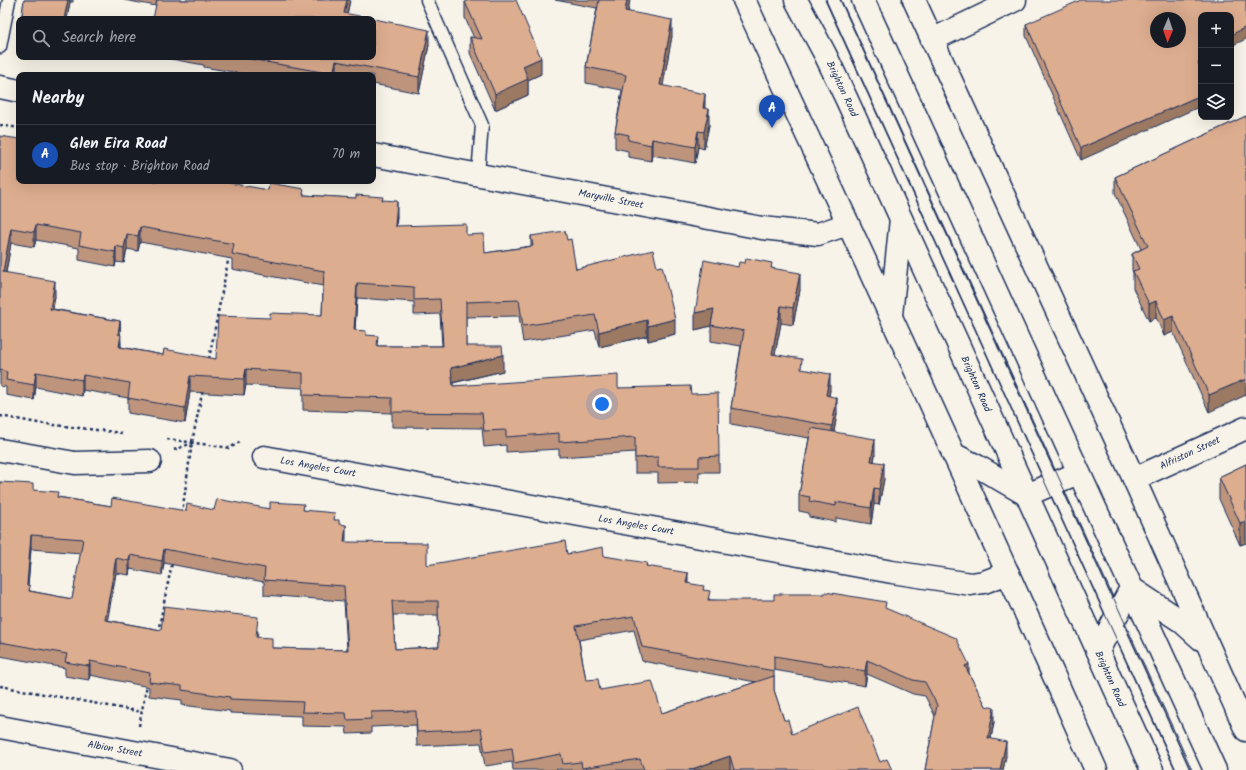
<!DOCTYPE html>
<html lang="en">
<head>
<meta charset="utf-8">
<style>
  :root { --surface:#171b24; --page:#20242c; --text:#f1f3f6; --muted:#9ea1a6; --line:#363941; --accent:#2563eb }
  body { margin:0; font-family:Kalam,sans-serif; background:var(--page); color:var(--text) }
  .controls { position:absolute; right:12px; top:12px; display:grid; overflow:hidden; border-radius:8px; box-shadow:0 4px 16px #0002 }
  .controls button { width:36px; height:36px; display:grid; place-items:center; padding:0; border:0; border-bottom:1px solid var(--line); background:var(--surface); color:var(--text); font:20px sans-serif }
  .compass { position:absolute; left:1150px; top:12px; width:36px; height:36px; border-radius:50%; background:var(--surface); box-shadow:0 4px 16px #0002; rotate:182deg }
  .you { position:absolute; left:602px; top:404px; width:14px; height:14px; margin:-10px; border:3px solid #fff; border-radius:50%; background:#1a73e8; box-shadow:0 0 0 6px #1a73e833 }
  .badge { display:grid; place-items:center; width:26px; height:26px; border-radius:50%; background:var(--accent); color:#fff; font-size:13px; font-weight:700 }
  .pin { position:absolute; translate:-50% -33px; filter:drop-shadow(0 1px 2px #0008) }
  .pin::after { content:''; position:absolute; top:21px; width:14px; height:12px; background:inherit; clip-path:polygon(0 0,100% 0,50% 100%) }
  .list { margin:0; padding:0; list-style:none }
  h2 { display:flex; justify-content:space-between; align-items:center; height:52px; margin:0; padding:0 16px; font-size:17px }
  h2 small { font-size:13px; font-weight:400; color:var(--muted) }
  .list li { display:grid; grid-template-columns:26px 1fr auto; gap:12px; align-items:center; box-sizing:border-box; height:60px; padding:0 16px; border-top:1px solid var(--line) }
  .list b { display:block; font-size:15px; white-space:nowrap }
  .list p { margin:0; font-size:13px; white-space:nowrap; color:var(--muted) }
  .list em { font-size:13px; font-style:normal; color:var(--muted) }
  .icon { flex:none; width:22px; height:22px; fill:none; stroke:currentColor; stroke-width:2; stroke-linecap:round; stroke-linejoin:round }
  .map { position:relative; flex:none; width:1246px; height:770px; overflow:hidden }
  .search { position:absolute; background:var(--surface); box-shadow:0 4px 16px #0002; left:16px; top:16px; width:360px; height:44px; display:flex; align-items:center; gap:10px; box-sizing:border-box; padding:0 14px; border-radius:8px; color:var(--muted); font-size:15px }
  .panel { position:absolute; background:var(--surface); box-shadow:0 4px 16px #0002; left:16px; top:72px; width:360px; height:112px; border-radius:8px }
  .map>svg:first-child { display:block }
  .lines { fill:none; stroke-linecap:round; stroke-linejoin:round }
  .service-casing { stroke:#1b2f5e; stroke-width:15 }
  .minor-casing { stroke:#1b2f5e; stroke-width:25 }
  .primary-casing { stroke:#1b2f5e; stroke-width:25 }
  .trunk-casing { stroke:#1b2f5e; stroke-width:25 }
  .path { stroke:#1b2f5e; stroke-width:2.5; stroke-dasharray:3 3; stroke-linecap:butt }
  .service { stroke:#f7f3e8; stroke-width:12 }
  .minor { stroke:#f7f3e8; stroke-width:22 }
  .primary { stroke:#f7f3e8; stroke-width:22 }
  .trunk { stroke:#f7f3e8; stroke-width:22 }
  .tram { stroke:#1b2f5e; stroke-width:1 }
  .wall { fill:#be957b; stroke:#1b2f5e; fill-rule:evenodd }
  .shaded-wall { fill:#9b7964; stroke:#1b2f5e }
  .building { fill:#ddad8f; stroke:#1b2f5e; fill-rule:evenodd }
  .labels { text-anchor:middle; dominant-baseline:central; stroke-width:3.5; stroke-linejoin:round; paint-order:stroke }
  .street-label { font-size:10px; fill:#1b2f5e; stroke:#f7f3e8 }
</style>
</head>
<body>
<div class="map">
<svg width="1246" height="770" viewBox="0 0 1246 770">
  <rect width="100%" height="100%" fill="#f7f3e8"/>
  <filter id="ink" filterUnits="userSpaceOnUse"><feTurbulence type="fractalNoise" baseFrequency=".025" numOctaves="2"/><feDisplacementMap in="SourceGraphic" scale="8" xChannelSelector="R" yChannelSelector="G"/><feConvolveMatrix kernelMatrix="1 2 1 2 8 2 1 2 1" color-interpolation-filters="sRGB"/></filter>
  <g filter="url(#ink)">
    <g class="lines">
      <defs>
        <g id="service">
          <path d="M427 0 482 125 478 174"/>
          <path d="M833 0 1183 770"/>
          <path d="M0 47 9 0"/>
        </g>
        <g id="minor">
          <path d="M932 40 1015 0"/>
          <path d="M0 87 19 91"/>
          <path d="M373 155 762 228 818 234 848 224"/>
          <path d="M0 450 75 463 150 461"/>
          <path d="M264 457 892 572 971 584 984 582 1008 573"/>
          <path d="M1134 479 1246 428"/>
          <path d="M0 727 230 770"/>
        </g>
        <g id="primary">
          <path d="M744 0C864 256 981 512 1096 770"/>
          <path d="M914 0 1134 479 1246 730"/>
          <path d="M891 315 901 219"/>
          <path d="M953 454 977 466 1027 495"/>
          <path d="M1131 588 1181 621 1201 639"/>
        </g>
        <g id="trunk">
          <path d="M796 0 825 54 847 100 1152 770"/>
          <path d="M863 0 1215 770"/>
          <path d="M1027 495 1078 473"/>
          <path d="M1098 651 1131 588"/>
        </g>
      </defs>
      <use href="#service" class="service-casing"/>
      <use href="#minor" class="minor-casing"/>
      <use href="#primary" class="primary-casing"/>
      <use href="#trunk" class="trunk-casing"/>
      <g class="path">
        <path d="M0 125 19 128"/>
        <path d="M242 188 244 181"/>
        <path d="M209 359 229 256"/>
        <path d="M0 416 38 423 122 433"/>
        <path d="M167 439 230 448 241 441"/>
        <path d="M174 450 192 443"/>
        <path d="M182 513 192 442 203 389"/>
        <path d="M158 632 172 563"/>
        <path d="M0 686 142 712"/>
        <path d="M139 726 147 684"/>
      </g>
      <use href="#service" class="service"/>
      <use href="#minor" class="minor"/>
      <use href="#primary" class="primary"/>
      <use href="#trunk" class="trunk"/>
      <g class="tram">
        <path d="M825 0 1176 770"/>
        <path d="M841 0 1192 770"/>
      </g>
    </g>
    <g class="wall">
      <path d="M24 0H73V2H70L67 19H22V15Z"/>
      <path d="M124 0H350L347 14 429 45 419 93 373 84V75H250L204 67V65L160 57H373L156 6Z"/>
      <path d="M555 0H630L628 11 672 36 662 86 705 108 709 125 704 149 698 147 695 163 652 155 651 161 628 157V151L615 148V132L622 90 586 83V67L597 8Z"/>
      <path d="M465 2 541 74 528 80V95L495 110 470 53V37L474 38 465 18Z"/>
      <path d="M1231 15 1081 160 1026 36V24Z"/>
      <path d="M1246 116 1209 412 1173 332 1164 336 1156 317 1149 321 1133 288V273L1132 270V254L1141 249 1115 193V177Z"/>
      <path d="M0 136 19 181 268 190 304 195 383 200 397 216 396 226 466 235 485 253 531 246V236L567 240 576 269 675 334 648 341 647 336 599 347 595 330 523 342 519 316 466 317V346L503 371 453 383V386L618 388 691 394 719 456V472H699V482L658 483V473H635V452L559 457V449L506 452V445L484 447 482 428 392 427V413L303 410V388L246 385 244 395 190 392 185 423 128 413V398L83 390 82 396 36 387 34 400 6 395V387L0 386ZM36 240 79 248V260L115 267 116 262 124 263 127 249 138 251 140 242 232 259V269L323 286 322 315 270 318 216 359 163 355 121 347 120 321 53 309 55 296 6 273 11 243 34 247ZM357 298 414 302V315L440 314 442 346H378L366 335 355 330Z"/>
      <path d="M738 267 772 268 800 290 793 325 781 323 775 354 802 369 830 390 829 396 837 414 834 432 875 455 874 462 884 479 879 505 874 504 871 524 836 518V522L809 517V513L799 511V495L809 438 731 424V408L741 346 711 341V326L695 330Z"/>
      <path d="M1246 464V543L1240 545 1219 499V477Z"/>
      <path d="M0 482 58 497 111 506 186 511 214 510 270 509 304 510 335 520 339 524 345 542 427 565 567 554 604 556 647 566 704 590 710 600 886 609 969 673 994 722 991 739 1006 756 1003 770H925L935 716 925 696 913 694 867 674 865 686 774 670V690L784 720 792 734 880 762 892 770H561V769L553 770H513L512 762 485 766 481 743 417 746 416 725 371 727V733L347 734 346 727 302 726V716L230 713V711L182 705V700L149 696V687L90 675 89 680 65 676V668L0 656ZM31 549 81 553 72 599 30 591 28 585ZM164 563 264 582V595L344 601 347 650 272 648 257 637 258 631 161 630 107 620 116 573 129 575 130 569 162 575ZM393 615H438L439 647 395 649ZM634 630 642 661 756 682 662 713 600 690 586 680 579 640Z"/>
    </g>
    <g class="shaded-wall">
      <path d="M68 0H70V2L67 19H64Z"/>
      <path d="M347 0H350L346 19 344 13Z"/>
      <path d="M627 0H630L625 27V11Z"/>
      <path d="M672 20V36L660 102V85Z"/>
      <path d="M1246 27V39L1231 46V35Z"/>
      <path d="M429 30V45L419 93V77Z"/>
      <path d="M541 58V74L528 80V95L495 110V94L523 66Z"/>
      <path d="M336 61V75H333V74Z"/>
      <path d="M1201 62V73L1198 63Z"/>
      <path d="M705 94V110L703 108Z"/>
      <path d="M1201 95V106L1081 160V148Z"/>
      <path d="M709 109V125L704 149V132Z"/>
      <path d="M698 131V147L695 163V147Z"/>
      <path d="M652 139V155L651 161V145Z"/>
      <path d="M397 201V216L395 242V226Z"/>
      <path d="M36 225V240L34 247V232Z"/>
      <path d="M140 227V242L138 251V236Z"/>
      <path d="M11 228V243L3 288V272Z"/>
      <path d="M127 234V249L124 263V248Z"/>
      <path d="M116 246V262L115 267V252Z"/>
      <path d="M800 273V290L793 325V308Z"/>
      <path d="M55 281V296L50 324V309Z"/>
      <path d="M357 283V298L354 346V330Z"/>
      <path d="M1156 301V317L1149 321V304Z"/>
      <path d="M781 306V323L772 370V354Z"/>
      <path d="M714 309 711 326 695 330V313Z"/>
      <path d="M1173 316V332L1164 336V320Z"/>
      <path d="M675 319V334L648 341V326Z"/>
      <path d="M647 320V336L599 347V332Z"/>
      <path d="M120 321 121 350 119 362 118 334Z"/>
      <path d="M503 355V371L451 383V368Z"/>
      <path d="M246 369V385L244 395V379Z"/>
      <path d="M36 372V387L34 400V385Z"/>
      <path d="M830 374V390L826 412V395Z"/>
      <path d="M83 375V390L82 396V380Z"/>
      <path d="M190 376V392L185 423V408Z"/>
      <path d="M1246 379V395L1209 412V395Z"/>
      <path d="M837 398V414L832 442V426Z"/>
      <path d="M875 439V455L871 478V461Z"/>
      <path d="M884 463V479L879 505V489Z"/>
      <path d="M874 488V504L871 524V508Z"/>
      <path d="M1246 521V543L1240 545V523Z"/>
      <path d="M346 525V539L344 556V542Z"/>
      <path d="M31 535V549L27 599V585Z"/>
      <path d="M164 549V563L162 575V561Z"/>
      <path d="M130 555V569L129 575V561Z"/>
      <path d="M116 558V573L105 634V620Z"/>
      <path d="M688 573V587L686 583Z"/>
      <path d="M867 660V674L865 686V671Z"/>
      <path d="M90 661V675L89 680V666Z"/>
      <path d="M969 664V678L965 666Z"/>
      <path d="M994 708V722L988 753V738Z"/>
      <path d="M1006 742V756L1003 770H1000Z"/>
      <path d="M730 756V770H689Z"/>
    </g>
    <g class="building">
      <path d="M24 0H68L64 19H44L22 15Z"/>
      <path d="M157 0H347L344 13 429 30 419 77 336 61 333 74 238 57H373V19H153Z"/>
      <path d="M469 0H516L541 58 523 66 528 79 495 94 470 37 482 39 465 2Z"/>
      <path d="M599 0H627L625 11 672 20 660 85 705 94 703 108 709 109 704 132 698 131 695 147 652 139 651 145 628 140 629 135 615 132 626 75 586 67Z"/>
      <path d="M1081 0H1246V27L1231 35V15H1201V62L1198 63 1201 69V95L1081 148 1026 24ZM1156 18H1180V42H1156Z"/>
      <path d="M1246 116V379L1209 395 1173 316 1164 320 1156 301 1149 304 1133 271 1139 269 1132 254 1148 246 1115 177Z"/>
      <path d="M0 136 19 139V181H219L268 190 269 183 304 189 303 195 356 198V195L383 197 382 200 397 201 395 226 466 224V235L484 234 485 253 533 246 531 236 565 231 567 240 571 239 576 269 653 250 657 267 662 266 675 319 648 326 647 320 599 332 595 315 523 326 519 300 466 302V346H502L503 355 451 368 453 386 618 375V388L690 386 691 394 718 393 719 456 699 457V467H658V457L635 458V437L559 442V433L506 437V430L484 431 482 413 392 412V398L303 395V373L246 369 244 379 190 376 185 408 128 398 130 383 83 375 82 380 36 372 34 385 6 380 7 372 0 370ZM36 225 81 233 79 245 115 252 116 246 124 248 127 234 138 236 140 227 234 244 232 254 324 271 322 315 270 313V318L218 316 216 359 164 349 163 355 119 347 121 335 118 334 120 321 50 309 55 281 3 272 11 228 34 232ZM357 283 414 287V300L440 299 443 346H377L378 336 366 335V331L354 330Z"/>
      <path d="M746 258 772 263 771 268 800 273 793 308 781 306 772 354 802 359 801 369 830 374 826 395 837 398 832 426 731 408 744 331 711 325 714 309 695 313 704 260 738 267 739 262 745 263Z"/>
      <path d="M811 428 875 439 871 461 884 463 879 489 874 488 871 508 836 502V506L809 501 810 497 799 495Z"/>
      <path d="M1246 464V521L1240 523 1219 477Z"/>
      <path d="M0 482 33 484V490L58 492 57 497 111 506 112 498 186 511 187 504 214 510 217 499 270 509V502L304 504 303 510 335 513 334 520H339V524L346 525 344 542 427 543V565L565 541 567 554 603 547 604 556 647 563 646 566 688 573 686 583 704 586 703 590 710 591 708 600H774V594H825V592L886 602 885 608 956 638 969 664 965 666 986 706 994 708 988 738 1006 742 1000 770H925L937 705 925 682 913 680 867 660 865 671 774 656V671L642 647 634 616 576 626 586 680 598 679 600 690 652 681 662 713 774 676V690L784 720H788L792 734 858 707 880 762 887 759 892 770H734L730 756 689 770H644L640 759 582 768 581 762 563 764 561 754 514 763 512 748 485 752 481 729 417 732 416 711 371 712V719L347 720 346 713 302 712 303 702 230 699V697L182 690V686L149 682 150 673 90 661 89 666 65 662 67 654 0 642ZM31 535 83 539 72 599 29 591 30 586 27 585ZM164 549 265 568 264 580 344 586 348 650 272 648V638L256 637 258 617 164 606 161 630 105 620 116 558 129 561 130 555 162 561ZM392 601H438L439 647 395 649Z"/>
    </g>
  </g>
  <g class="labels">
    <g class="street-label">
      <text transform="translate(842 89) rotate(65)">Brighton Road</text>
      <text transform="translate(611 199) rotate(11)">Maryville Street</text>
      <text transform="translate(976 384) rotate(66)">Brighton Road</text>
      <text transform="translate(1190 453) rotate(-25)">Alfriston Street</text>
      <text transform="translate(318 467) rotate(10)">Los Angeles Court</text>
      <text transform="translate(636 525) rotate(10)">Los Angeles Court</text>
      <text transform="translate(1110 679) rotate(66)">Brighton Road</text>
      <text transform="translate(115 749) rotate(10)">Albion Street</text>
    </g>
  </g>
</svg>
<div class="controls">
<button>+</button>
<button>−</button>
<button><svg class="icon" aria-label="layers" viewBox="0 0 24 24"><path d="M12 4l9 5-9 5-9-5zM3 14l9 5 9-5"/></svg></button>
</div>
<svg class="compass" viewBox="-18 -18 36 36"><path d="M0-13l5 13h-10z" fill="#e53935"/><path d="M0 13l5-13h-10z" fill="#9ea1a6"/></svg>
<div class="you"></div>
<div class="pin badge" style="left:772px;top:128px;background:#1a4fb4">A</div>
<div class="search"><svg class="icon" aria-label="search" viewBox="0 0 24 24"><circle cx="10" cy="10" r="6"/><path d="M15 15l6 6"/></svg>Search here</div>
<section class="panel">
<h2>Nearby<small></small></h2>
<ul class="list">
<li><span class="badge" style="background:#1a4fb4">A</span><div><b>Glen Eira Road</b><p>Bus stop · Brighton Road</p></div><em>70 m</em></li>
</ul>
</section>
</div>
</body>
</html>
